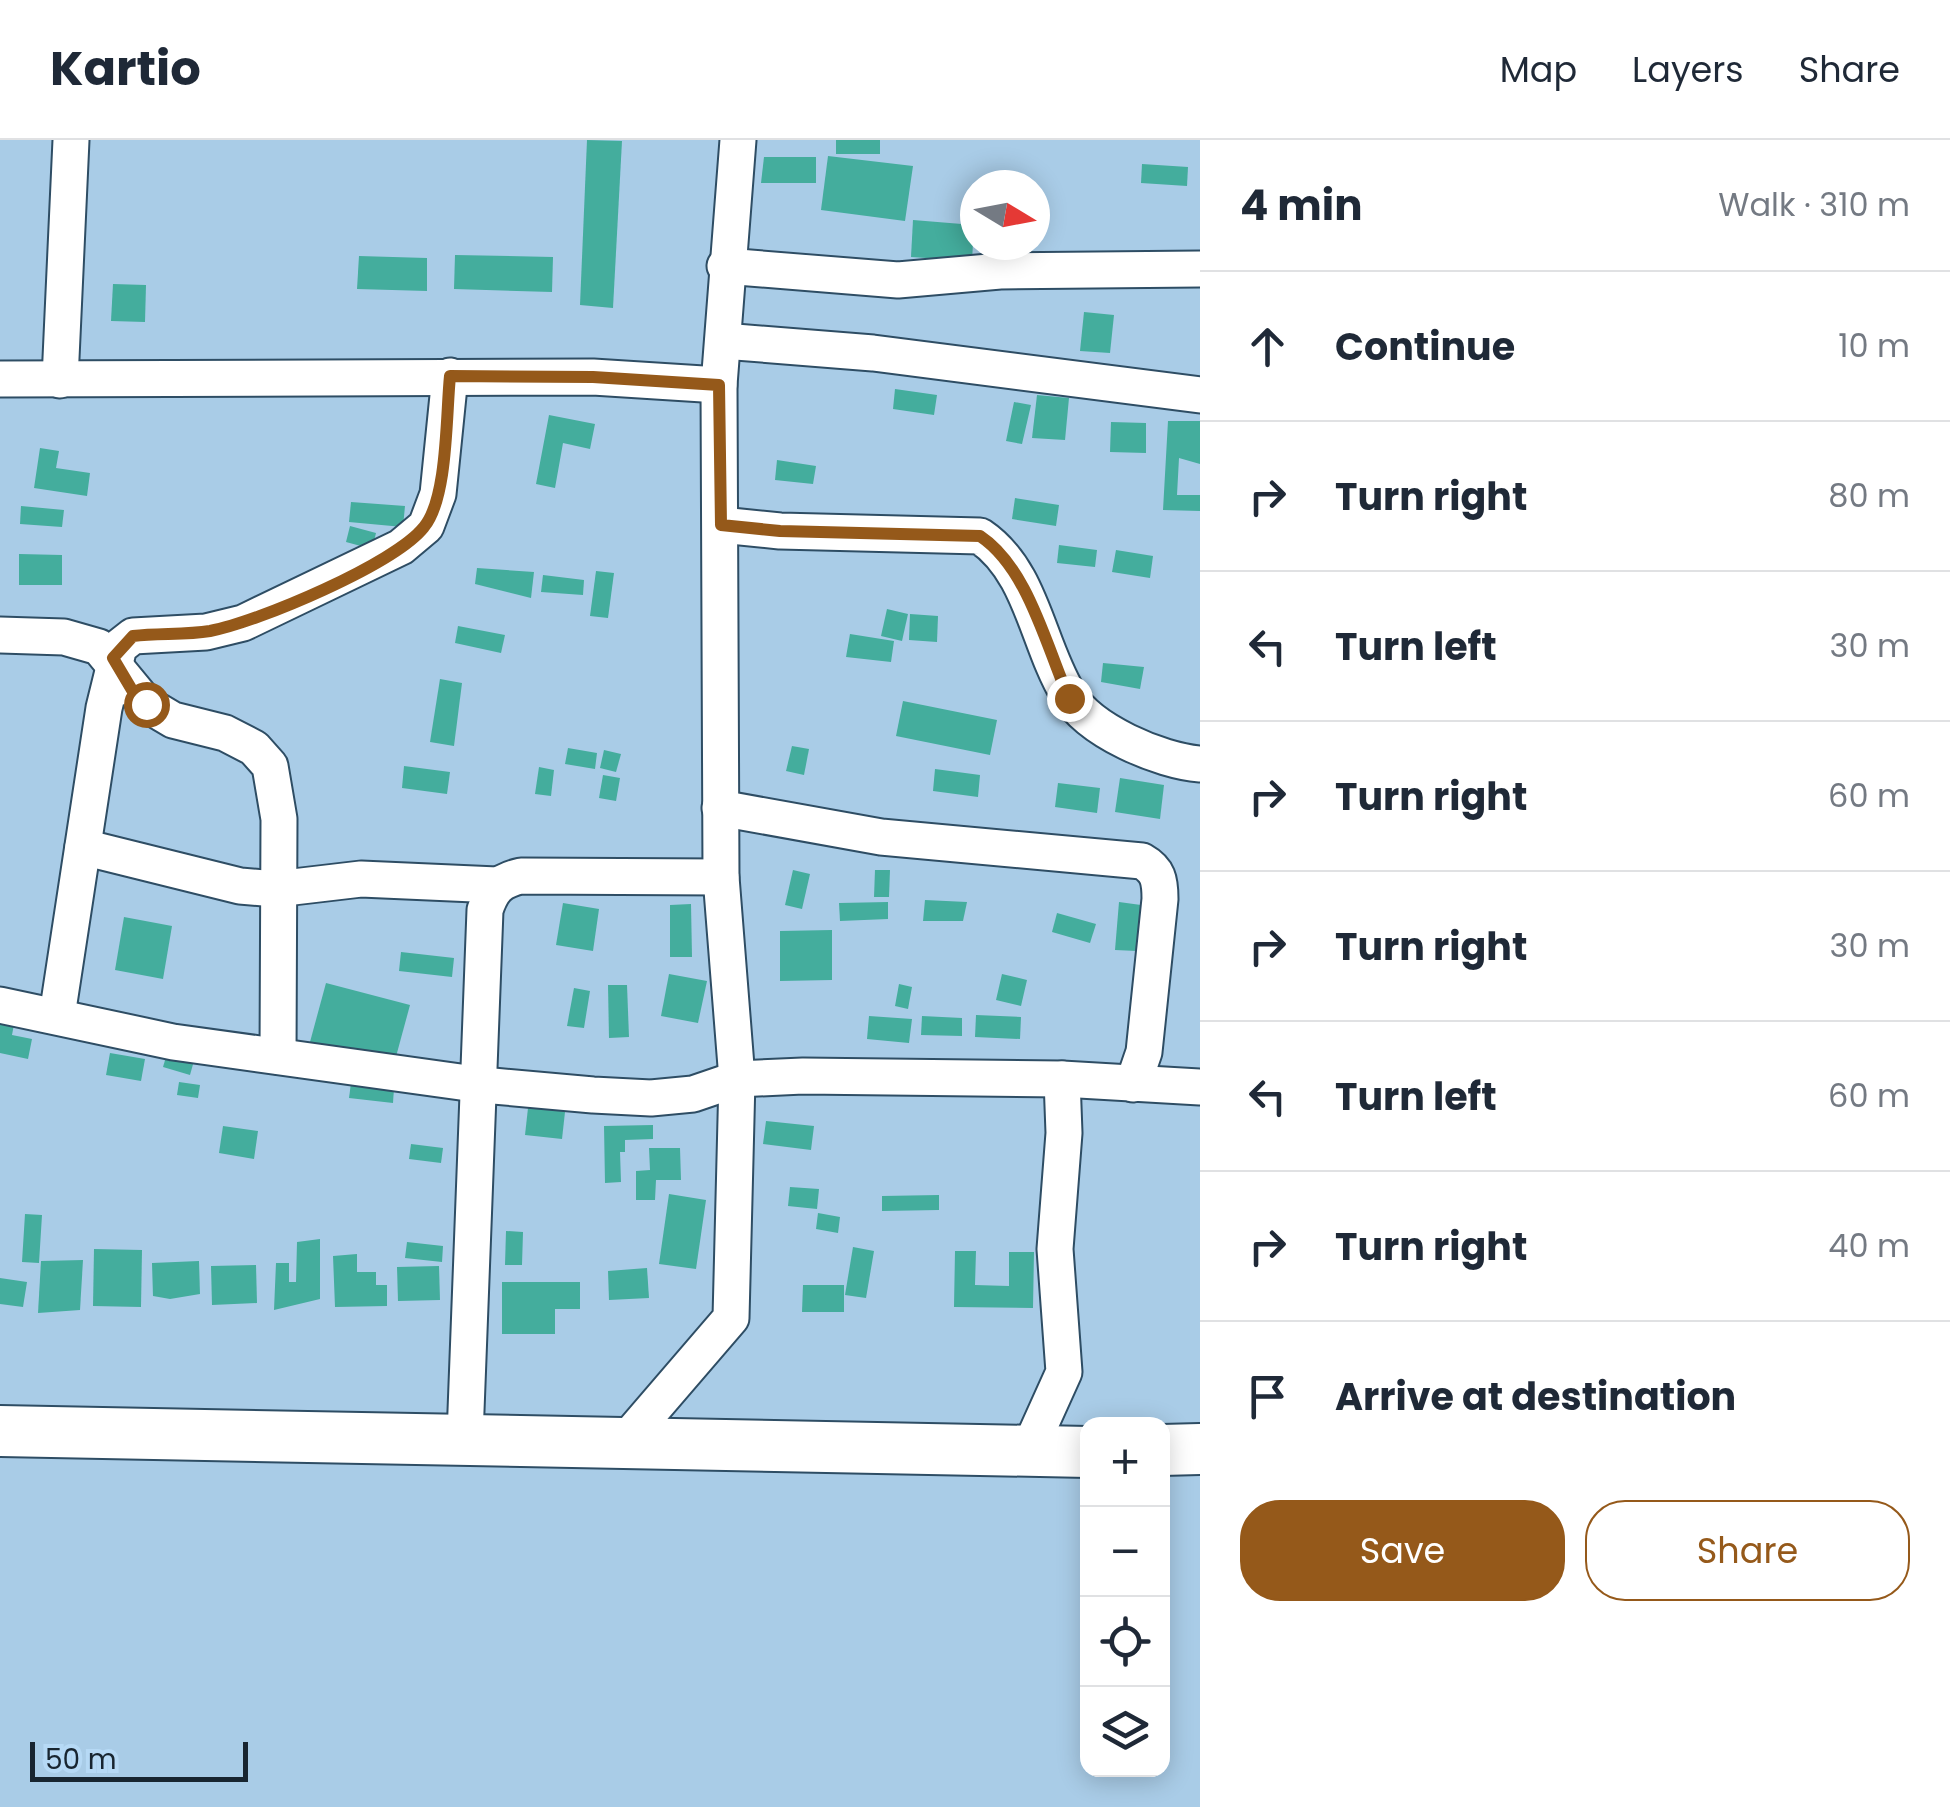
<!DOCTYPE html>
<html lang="en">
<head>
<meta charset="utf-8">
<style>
  :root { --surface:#fff; --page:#f6f6f7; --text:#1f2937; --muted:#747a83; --line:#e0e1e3; --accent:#95591a }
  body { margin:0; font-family:Poppins,sans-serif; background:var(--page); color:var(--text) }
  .controls { position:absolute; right:30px; bottom:30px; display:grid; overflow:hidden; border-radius:20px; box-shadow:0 5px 25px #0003 }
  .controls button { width:90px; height:90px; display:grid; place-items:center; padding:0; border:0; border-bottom:2px solid var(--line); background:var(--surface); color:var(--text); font:50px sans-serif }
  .compass { position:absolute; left:960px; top:30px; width:90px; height:90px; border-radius:50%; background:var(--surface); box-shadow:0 5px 25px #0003; rotate:100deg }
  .scale { position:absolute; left:30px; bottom:25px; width:218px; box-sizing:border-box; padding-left:10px; border:5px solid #182530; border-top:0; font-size:28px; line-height:35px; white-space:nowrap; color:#182530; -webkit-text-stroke:8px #b6d9f5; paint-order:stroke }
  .stop { position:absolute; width:30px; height:30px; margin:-22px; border:8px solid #95591a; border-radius:50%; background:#fff }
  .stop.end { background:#95591a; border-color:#fff; box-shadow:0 2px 10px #0008 }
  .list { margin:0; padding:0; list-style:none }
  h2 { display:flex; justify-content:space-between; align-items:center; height:130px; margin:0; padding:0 40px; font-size:42px }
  h2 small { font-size:32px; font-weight:400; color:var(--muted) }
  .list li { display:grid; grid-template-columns:65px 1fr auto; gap:30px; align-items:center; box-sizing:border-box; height:150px; padding:0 40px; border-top:2px solid var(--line) }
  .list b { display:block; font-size:38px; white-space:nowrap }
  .list em { font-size:32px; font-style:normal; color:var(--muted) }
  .actions { display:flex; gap:20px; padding:30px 40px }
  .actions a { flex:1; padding:22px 0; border:2px solid var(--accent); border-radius:40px; text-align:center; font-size:35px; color:var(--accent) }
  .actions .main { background:var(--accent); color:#fff }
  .icon { flex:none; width:55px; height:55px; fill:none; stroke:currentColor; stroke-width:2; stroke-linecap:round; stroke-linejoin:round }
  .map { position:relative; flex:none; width:1200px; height:1667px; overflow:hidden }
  header { display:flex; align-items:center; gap:60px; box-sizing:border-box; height:140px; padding:0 50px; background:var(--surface); border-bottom:2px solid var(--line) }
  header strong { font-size:48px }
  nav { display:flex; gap:55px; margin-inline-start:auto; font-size:35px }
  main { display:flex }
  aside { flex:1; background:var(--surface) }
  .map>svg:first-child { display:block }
  .building { fill:#44ad9d }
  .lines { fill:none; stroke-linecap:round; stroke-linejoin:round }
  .street-casing { stroke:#2e4d64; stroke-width:39 }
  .secondary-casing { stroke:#2e4d64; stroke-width:54 }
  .street { stroke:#fff; stroke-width:35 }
  .secondary { stroke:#fff; stroke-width:50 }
  .route { stroke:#95591a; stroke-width:12 }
</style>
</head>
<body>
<header>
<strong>Kartio</strong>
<nav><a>Map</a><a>Layers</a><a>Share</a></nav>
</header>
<main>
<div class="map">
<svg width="1200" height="1667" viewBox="0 0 1200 1667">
  <rect width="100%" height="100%" fill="#a9cce7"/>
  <g class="building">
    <path d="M587 0 622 1 613 168 580 165Z"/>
    <rect x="836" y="0" width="44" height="14"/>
    <path d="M828 16 913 26 905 81 821 70Z"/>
    <path d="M764 17H816V43H761Z"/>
    <path d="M1142 24 1188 27 1187 46 1141 43Z"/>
    <path d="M913 80 974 85 972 121 911 117Z"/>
    <path d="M455 115 553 117 552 152 454 149Z"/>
    <path d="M359 116 427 118V151L357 149Z"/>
    <path d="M113 144 146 145 145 182 111 181Z"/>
    <path d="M1084 172 1114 175 1110 213 1080 211Z"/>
    <path d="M895 249 937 255 934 275 893 269Z"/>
    <path d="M1037 255 1069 258 1065 300 1032 298Z"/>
    <path d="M1014 262 1031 265 1022 304 1006 301Z"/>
    <path d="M549 275 595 284 590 309 563 303 555 348 536 344Z"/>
    <path d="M1168 281H1200V324L1179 318 1177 355H1200V371L1163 370Z"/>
    <path d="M1111 282 1146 283V313L1110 312Z"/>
    <path d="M40 308 59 311 56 328 90 333 87 356 34 348Z"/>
    <path d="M777 320 816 326 813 344 775 340Z"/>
    <path d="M1015 358 1059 365 1056 386 1012 379Z"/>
    <path d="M351 362 405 366 403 387 349 382Z"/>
    <path d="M21 366 64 370 62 387 20 384Z"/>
    <path d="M350 386 376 393 372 409 346 402Z"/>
    <path d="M1059 405 1097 410 1095 427 1057 423Z"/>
    <path d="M1116 410 1153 416 1150 438 1112 432Z"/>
    <path d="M19 414 62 415V445H19Z"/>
    <path d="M477 428 534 432 531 458 475 444Z"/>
    <path d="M596 431 614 433 608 478 590 476Z"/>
    <path d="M543 435 584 440 583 455 541 452Z"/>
    <path d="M887 469 908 474 902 501 881 496Z"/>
    <path d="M910 474 938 476 937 502 909 500Z"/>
    <path d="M458 486 505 495 501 513 455 503Z"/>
    <path d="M850 494 894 501 891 522 846 517Z"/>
    <path d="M1103 523 1144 527 1140 549 1101 542Z"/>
    <path d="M440 539 462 543 454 606 430 602Z"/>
    <path d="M903 561 997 580 990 615 896 596Z"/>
    <path d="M792 606 809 609 804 635 786 631Z"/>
    <path d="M568 608 597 613 595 629 565 624Z"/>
    <path d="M604 610 621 614 616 632 600 628Z"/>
    <path d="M404 626 450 632 447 654 402 648Z"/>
    <path d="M539 627 554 630 551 656 535 654Z"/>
    <path d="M935 629 980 635 978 657 933 651Z"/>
    <path d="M603 635 620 638 616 661 599 658Z"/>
    <path d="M1120 638 1164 645 1160 679 1115 672Z"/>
    <path d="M1058 643 1100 648 1097 673 1055 667Z"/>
    <path d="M793 730 810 734 802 769 785 765Z"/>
    <path d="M875 730H890L889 757H874Z"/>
    <path d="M925 760 967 762 963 781H923Z"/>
    <path d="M888 762V779L840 781 839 763Z"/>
    <path d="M1119 762 1141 765 1137 811 1115 810Z"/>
    <path d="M563 763 599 769 593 811 556 805Z"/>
    <path d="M691 764 692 817H670V765Z"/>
    <path d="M1057 773 1096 784 1090 803 1052 792Z"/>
    <path d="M124 777 172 786 163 839 115 830Z"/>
    <path d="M832 790V840L780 841V791Z"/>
    <path d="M401 812 454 818 452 837 399 831Z"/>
    <path d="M669 834 707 841 698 883 661 876Z"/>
    <path d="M1002 834 1027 840 1021 866 996 860Z"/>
    <path d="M326 843 410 865 394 924 310 902Z"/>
    <path d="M899 844 912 847 908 869 895 866Z"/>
    <path d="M608 845H627L629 897 609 898Z"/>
    <path d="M574 848 590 851 584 888 567 886Z"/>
    <path d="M0 871 16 874 12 895 32 899 28 919 0 913Z"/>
    <path d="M976 875 1021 877 1020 899 975 897Z"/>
    <path d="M869 876 912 879 909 903 867 899Z"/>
    <path d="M922 876 962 878V896L921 895Z"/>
    <path d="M168 910 195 917 190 935 163 927Z"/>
    <path d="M110 913 145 919 141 941 106 935Z"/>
    <path d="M179 942 200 945 198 958 177 955Z"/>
    <path d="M351 943 394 948 393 963 349 958Z"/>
    <path d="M529 959 566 963 562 999 525 995Z"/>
    <path d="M766 981 814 986 811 1010 763 1004Z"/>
    <path d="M653 985V999L625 1000V1012H620L621 1042 605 1043 604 986Z"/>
    <path d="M223 986 258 991 254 1019 219 1013Z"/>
    <path d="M411 1004 443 1008 441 1023 409 1019Z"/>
    <path d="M649 1008H680L681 1040H656L655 1060H636V1031L650 1030Z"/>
    <path d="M790 1047 819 1049 817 1069 788 1066Z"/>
    <path d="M669 1054 706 1060 696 1129 659 1124Z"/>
    <path d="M939 1055V1070L882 1071V1056Z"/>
    <path d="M818 1073 840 1077 838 1093 816 1089Z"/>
    <path d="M25 1074 42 1075 39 1123 22 1122Z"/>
    <path d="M506 1091 523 1092 522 1125H505Z"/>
    <path d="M320 1099V1159L274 1170 276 1123H289V1142H296L297 1102Z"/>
    <path d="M407 1102 443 1106 442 1122 405 1118Z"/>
    <path d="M853 1107 874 1111 866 1158 845 1155Z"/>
    <path d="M94 1109 142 1110 141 1167 93 1166Z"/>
    <path d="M955 1111H976L975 1145 1009 1146V1112H1034L1033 1168 954 1167Z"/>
    <path d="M357 1114V1132H376V1145H387V1166L335 1167 333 1116Z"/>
    <path d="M83 1120 80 1170 38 1173 41 1121Z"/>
    <path d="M199 1121 200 1154 170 1159 153 1156 152 1123Z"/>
    <path d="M256 1125 257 1163 212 1165 211 1126Z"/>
    <path d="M439 1126 440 1160 398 1161 397 1127Z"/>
    <path d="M647 1128 649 1158 609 1160 608 1131Z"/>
    <path d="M0 1138 27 1142 23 1167 0 1164Z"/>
    <path d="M502 1142H580V1169H555V1194H502Z"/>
    <path d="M803 1145H844V1172H802Z"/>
  </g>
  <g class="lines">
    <defs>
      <g id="street">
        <path d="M725 126 898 140 1000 131 1200 129"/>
        <path d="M723 201 873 213 1200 255"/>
        <path d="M0 239 593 237 719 245"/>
        <path d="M60 240 71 0"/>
        <path d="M721 385 780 391 980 396C1032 431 1037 503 1068 554 1089 591 1160 621 1200 624"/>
        <path d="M0 495 64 497 99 507 146 564 173 580 225 593 254 608 270 626 279 679 278 916"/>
        <path d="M720 668 881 697 1142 721C1158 730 1160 740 1160 759L1144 912 1133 944"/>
        <path d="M83 707 240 746 276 749 361 739 497 745"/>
        <path d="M0 865 173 902 482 945 593 955 651 958 693 954 737 939 803 936 1062 939 1200 947"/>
        <path d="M57 876 104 568 119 507 133 496 206 492 243 483 401 407 426 386 438 354 450 236"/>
        <path d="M465 1297 485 770C492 749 499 741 521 736L721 737"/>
        <path d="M621 1306 731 1178 737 939 721 737 719 245 738 0"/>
        <path d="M1027 1314 1064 1232 1055 1109 1064 993 1062 939"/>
      </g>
      <g id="secondary">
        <path d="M0 1291 1088 1312"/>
        <path d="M1162 1310 1200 1309"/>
      </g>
    </defs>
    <use href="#street" class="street-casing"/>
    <use href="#secondary" class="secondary-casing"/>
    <use href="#street" class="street"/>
    <use href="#secondary" class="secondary"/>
  </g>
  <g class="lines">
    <path class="route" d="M146 564 132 550 113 518 133 496C159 493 185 495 210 491 258 482 395 424 424 387 448 358 446 274 450 236L593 237 719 245 721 385 780 391 980 396C1028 428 1046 506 1069 558"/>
  </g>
</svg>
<div class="controls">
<button>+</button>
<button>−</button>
<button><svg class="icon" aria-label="locate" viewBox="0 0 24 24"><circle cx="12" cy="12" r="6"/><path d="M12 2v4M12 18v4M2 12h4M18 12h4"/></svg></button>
<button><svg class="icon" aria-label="layers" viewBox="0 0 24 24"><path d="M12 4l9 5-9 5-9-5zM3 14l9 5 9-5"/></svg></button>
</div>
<svg class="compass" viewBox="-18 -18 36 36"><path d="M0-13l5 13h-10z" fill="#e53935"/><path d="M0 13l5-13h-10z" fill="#747a83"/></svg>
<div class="scale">50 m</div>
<div class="stop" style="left:146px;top:564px"></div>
<div class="stop end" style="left:1069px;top:558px"></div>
</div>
<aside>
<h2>4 min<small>Walk · 310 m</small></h2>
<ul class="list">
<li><svg class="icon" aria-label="ahead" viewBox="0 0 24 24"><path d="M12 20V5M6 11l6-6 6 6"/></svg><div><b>Continue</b></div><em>10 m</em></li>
<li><svg class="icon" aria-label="right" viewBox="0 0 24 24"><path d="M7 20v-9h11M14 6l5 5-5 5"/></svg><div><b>Turn right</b></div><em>80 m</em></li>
<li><svg class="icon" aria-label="left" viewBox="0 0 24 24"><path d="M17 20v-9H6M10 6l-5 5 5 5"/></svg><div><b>Turn left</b></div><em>30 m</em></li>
<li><svg class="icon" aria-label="right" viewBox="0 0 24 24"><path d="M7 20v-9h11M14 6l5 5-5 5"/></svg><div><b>Turn right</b></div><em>60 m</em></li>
<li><svg class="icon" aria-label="right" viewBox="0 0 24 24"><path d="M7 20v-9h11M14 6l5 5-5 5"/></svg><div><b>Turn right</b></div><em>30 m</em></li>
<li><svg class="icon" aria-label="left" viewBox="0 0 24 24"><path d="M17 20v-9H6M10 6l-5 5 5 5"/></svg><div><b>Turn left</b></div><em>60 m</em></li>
<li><svg class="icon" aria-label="right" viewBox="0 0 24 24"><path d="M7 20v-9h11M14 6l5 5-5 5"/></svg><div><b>Turn right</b></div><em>40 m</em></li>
<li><svg class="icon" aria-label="arrive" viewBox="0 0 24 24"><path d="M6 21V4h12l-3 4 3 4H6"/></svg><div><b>Arrive at destination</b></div></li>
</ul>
<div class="actions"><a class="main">Save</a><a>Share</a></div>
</aside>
</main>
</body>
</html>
